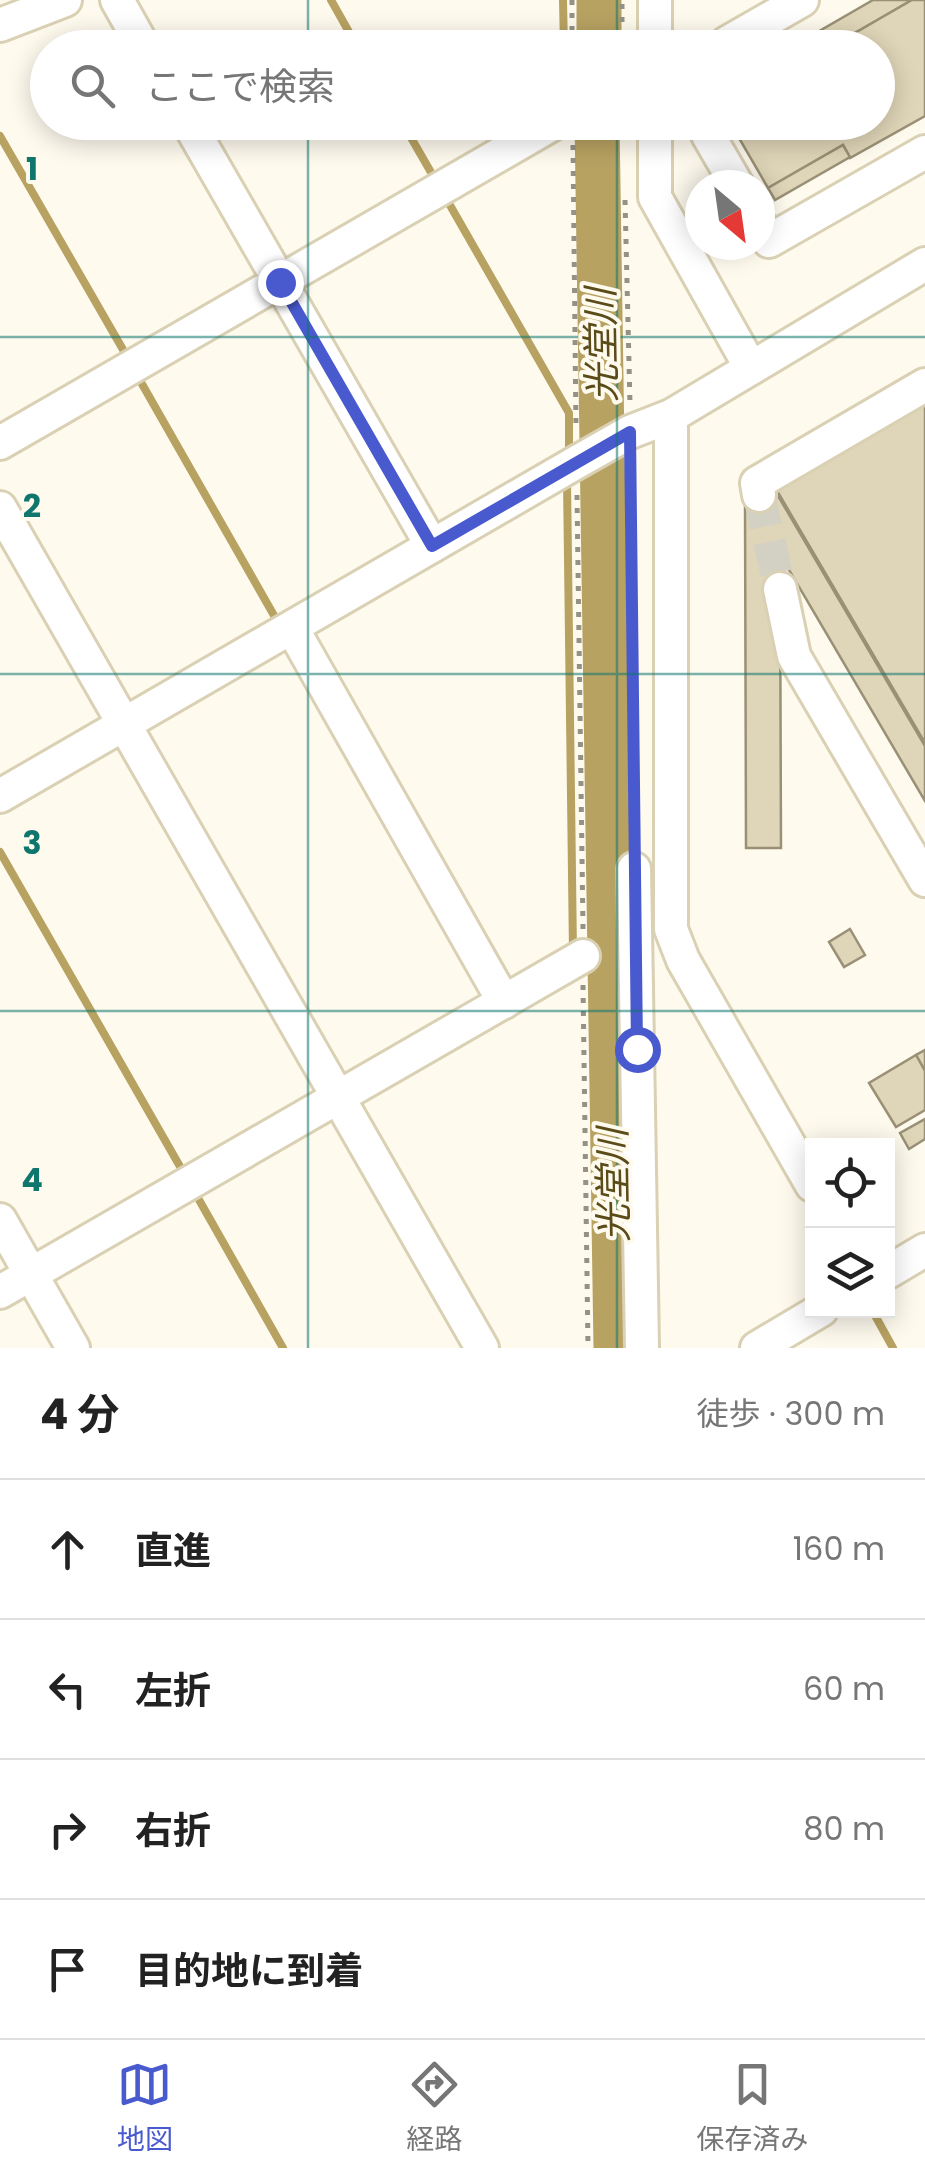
<!DOCTYPE html>
<html lang="ja">
<head>
<meta charset="utf-8">
<style>
  :root { --surface:#fff; --page:#f2f2f2; --text:#222; --muted:#767676; --line:#e0e0e0; --accent:#495acf }
  body { margin:0; font-family:Poppins,"Noto Sans JP",sans-serif; background:var(--page); color:var(--text) }
  .controls { position:absolute; right:30px; bottom:30px; display:grid; overflow:hidden; border-radius:0px; box-shadow:0 5px 25px #0003 }
  .controls button { width:90px; height:90px; display:grid; place-items:center; padding:0; border:0; border-bottom:2px solid var(--line); background:var(--surface); color:var(--text); font:50px sans-serif }
  .compass { position:absolute; left:685px; top:170px; width:90px; height:90px; border-radius:50%; background:var(--surface); box-shadow:0 5px 25px #0003; rotate:151deg }
  .stop { position:absolute; width:30px; height:30px; margin:-22px; border:8px solid #495acf; border-radius:50%; background:#fff }
  .stop.end { background:#495acf; border-color:#fff; box-shadow:0 2px 10px #0008 }
  .list { margin:0; padding:0; list-style:none }
  h2 { display:flex; justify-content:space-between; align-items:center; height:130px; margin:0; padding:0 40px; font-size:42px }
  h2 small { font-size:32px; font-weight:400; color:var(--muted) }
  .list li { display:grid; grid-template-columns:65px 1fr auto; gap:30px; align-items:center; box-sizing:border-box; height:140px; padding:0 40px; border-top:2px solid var(--line) }
  .list b { display:block; font-size:38px; white-space:nowrap }
  .list em { font-size:32px; font-style:normal; color:var(--muted) }
  .icon { flex:none; width:55px; height:55px; fill:none; stroke:currentColor; stroke-width:2; stroke-linecap:round; stroke-linejoin:round }
  .map { position:relative; flex:none; width:925px; height:1348px; overflow:hidden }
  .search { position:absolute; background:var(--surface); box-shadow:0 5px 25px #0003; left:30px; right:30px; top:30px; height:110px; display:flex; align-items:center; gap:25px; box-sizing:border-box; padding:0 35px; border-radius:55px; color:var(--muted); font-size:38px }
  .sheet { height:690px; background:var(--surface) }
  nav { display:flex; justify-content:space-around; align-items:center; box-sizing:border-box; height:140px; border-top:2px solid var(--line); background:var(--surface); font-size:28px; color:var(--muted) }
  nav a { display:grid; justify-items:center; gap:5px }
  nav .on { color:var(--accent) }
  .map>svg:first-child { display:block }
  .lines { fill:none; stroke-linecap:round; stroke-linejoin:round }
  .stream { stroke:#b8a262; stroke-width:8 }
  .river { stroke:#b8a262; stroke-width:45 }
  .building { fill:#dfd5b8; stroke:#999075; stroke-width:2.5 }
  .minor-tunnel { stroke:#d3d0c4; stroke-width:32; stroke-dasharray:32 16; stroke-linecap:butt }
  .minor-casing { stroke:#dad0b3; stroke-width:38 }
  .path { stroke:#949185; stroke-width:5; stroke-dasharray:5 8; stroke-linecap:butt }
  .minor { stroke:#fff; stroke-width:32 }
  .route { stroke:#495acf; stroke-width:12 }
  .grid { fill:none; stroke:#0f766e; stroke-width:2.5; stroke-opacity:0.55 }
  .labels { text-anchor:middle; dominant-baseline:central; stroke-width:8; stroke-linejoin:round; paint-order:stroke }
  .water-label { font-size:38px; font-style:italic; fill:#5b4b19; stroke:#fefaee }
  .grid-label { font-size:32px; text-anchor:middle; font-weight:bold; fill:#0f766e; stroke:#fefaee; stroke-width:8; stroke-linejoin:round; paint-order:stroke }
</style>
</head>
<body>
<div class="map">
<svg width="925" height="1348" viewBox="0 0 925 1348">
  <rect width="100%" height="100%" fill="#fefaee"/>
  <g class="lines">
    <g class="stream">
      <path d="M331 0 358 48"/>
      <path d="M563 0 564 48"/>
      <path d="M402 122 436 181"/>
      <path d="M579 125 584 122"/>
      <path d="M0 136 129 360"/>
      <path d="M447 200 569 413V454"/>
      <path d="M138 377 280 626"/>
      <path d="M567 480 573 953"/>
      <path d="M0 852 186 1177"/>
      <path d="M194 1191 283 1348"/>
      <path d="M872 1310 893 1348"/>
    </g>
    <g class="river">
      <path d="M599 48V0"/>
      <path d="M597 122 616 1348"/>
    </g>
  </g>
  <g class="building">
    <path d="M873 0H912L829 48H790Z"/>
    <path d="M912 0H925V116L850 158 843 145 768 188 732 126 737 122H878V48H829Z"/>
    <path d="M843 145 850 157 775 200 768 188Z"/>
    <path d="M925 402V743L776 489Z"/>
    <path d="M774 489 925 746V801L785 563 780 565 781 848H746L745 500Z"/>
    <path d="M850 929 865 955 844 967 829 942Z"/>
    <path d="M925 1050V1071L916 1055Z"/>
    <path d="M916 1055 925 1071V1110L896 1127 869 1083Z"/>
    <path d="M925 1119V1139L909 1149 900 1133Z"/>
  </g>
  <g class="lines">
    <path class="minor-tunnel" d="M759 495 780 589"/>
    <defs>
      <g id="minor">
        <path d="M117 0 144 48"/>
        <path d="M0 25 65 0"/>
        <path d="M655 48V0"/>
        <path d="M726 48 727 43 802 0"/>
        <path d="M188 122 432 546"/>
        <path d="M655 122V197L751 368"/>
        <path d="M711 122 708 135 737 185"/>
        <path d="M760 225 769 241 925 152"/>
        <path d="M671 416V929L683 960 812 1185"/>
        <path d="M0 443 556 122"/>
        <path d="M759 495 757 483 925 385"/>
        <path d="M0 508 482 1348"/>
        <path d="M780 589 794 656 925 880"/>
        <path d="M292 628 504 1002"/>
        <path d="M0 796 577 462 630 432 671 416 925 264"/>
        <path d="M634 869 642 1348"/>
        <path d="M0 1220 73 1348"/>
        <path d="M888 1272 925 1250"/>
        <path d="M0 1292 583 956"/>
        <path d="M757 1348 821 1310"/>
      </g>
    </defs>
    <use href="#minor" class="minor-casing"/>
    <g class="path">
      <path d="M572 0V48"/>
      <path d="M622 48V0"/>
      <path d="M623 122 624 144"/>
      <path d="M573 145 576 429"/>
      <path d="M625 200 630 404"/>
      <path d="M631 465 634 844"/>
      <path d="M577 495 583 929"/>
      <path d="M583 985 588 1348"/>
    </g>
    <use href="#minor" class="minor"/>
  </g>
  <g class="lines">
    <path class="route" d="M280 282 432 546 630 432 637 1049"/>
  </g>
  <path class="grid" d="M308 0V48M617 0V48M308 122V1348M617 122V1348M0 337H925M0 674H925M0 1011H925"/>
  <g class="labels">
    <g class="water-label">
      <text transform="translate(601 345) rotate(-91)">光堂川</text>
      <text transform="translate(613 1185) rotate(-91)">光堂川</text>
    </g>
  </g>
  <g class="grid-label">
    <text x="32" y="180">1</text>
    <text x="32" y="517">2</text>
    <text x="32" y="854">3</text>
    <text x="32" y="1191">4</text>
  </g>
</svg>
<div class="controls">
<button><svg class="icon" aria-label="locate" viewBox="0 0 24 24"><circle cx="12" cy="12" r="6"/><path d="M12 2v4M12 18v4M2 12h4M18 12h4"/></svg></button>
<button><svg class="icon" aria-label="layers" viewBox="0 0 24 24"><path d="M12 4l9 5-9 5-9-5zM3 14l9 5 9-5"/></svg></button>
</div>
<svg class="compass" viewBox="-18 -18 36 36"><path d="M0-13l5 13h-10z" fill="#e53935"/><path d="M0 13l5-13h-10z" fill="#767676"/></svg>
<div class="stop" style="left:637px;top:1049px"></div>
<div class="stop end" style="left:280px;top:282px"></div>
<div class="search"><svg class="icon" aria-label="search" viewBox="0 0 24 24"><circle cx="10" cy="10" r="6"/><path d="M15 15l6 6"/></svg>ここで検索</div>
</div>
<section class="sheet">
<h2>4 分<small>徒歩 · 300 m</small></h2>
<ul class="list">
<li><svg class="icon" aria-label="ahead" viewBox="0 0 24 24"><path d="M12 20V5M6 11l6-6 6 6"/></svg><div><b>直進</b></div><em>160 m</em></li>
<li><svg class="icon" aria-label="left" viewBox="0 0 24 24"><path d="M17 20v-9H6M10 6l-5 5 5 5"/></svg><div><b>左折</b></div><em>60 m</em></li>
<li><svg class="icon" aria-label="right" viewBox="0 0 24 24"><path d="M7 20v-9h11M14 6l5 5-5 5"/></svg><div><b>右折</b></div><em>80 m</em></li>
<li><svg class="icon" aria-label="arrive" viewBox="0 0 24 24"><path d="M6 21V4h12l-3 4 3 4H6"/></svg><div><b>目的地に到着</b></div></li>
</ul>
</section>
<nav>
<a class="on"><svg class="icon" aria-label="map" viewBox="0 0 24 24"><path d="M3 6l6-2 6 2 6-2v14l-6 2-6-2-6 2zM9 4v14M15 6v14"/></svg>地図</a>
<a><svg class="icon" aria-label="directions" viewBox="0 0 24 24"><path d="M12 3l9 9-9 9-9-9zM9 14v-3h6M13 9l2 2-2 2"/></svg>経路</a>
<a><svg class="icon" aria-label="saved" viewBox="0 0 24 24"><path d="M7 4h10v16l-5-4-5 4z"/></svg>保存済み</a>
</nav>
</body>
</html>
